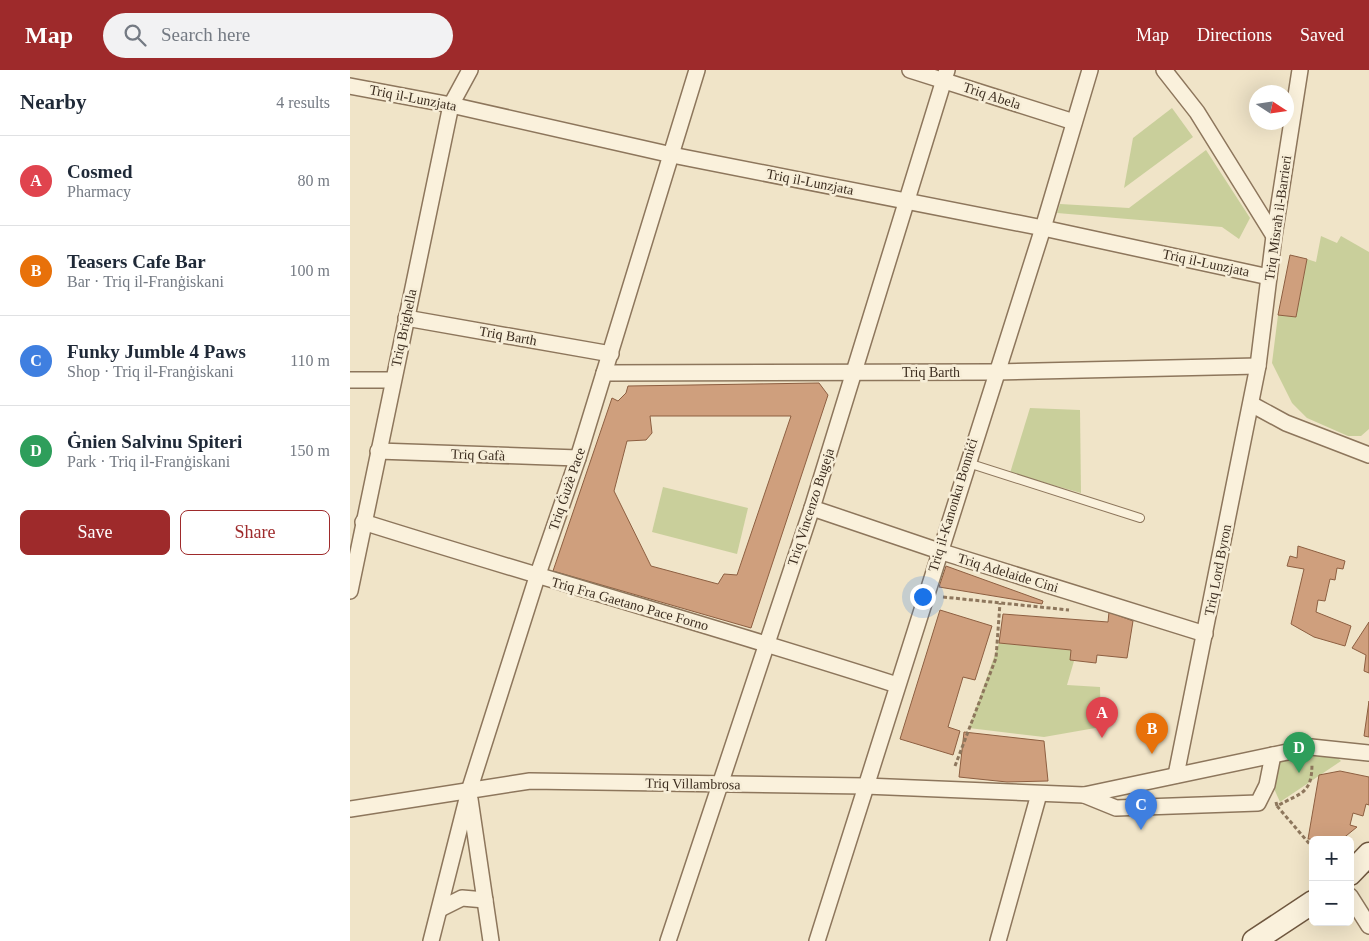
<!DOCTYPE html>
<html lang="en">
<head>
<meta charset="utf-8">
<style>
  :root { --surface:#fff; --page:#f2f2f3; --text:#1f2937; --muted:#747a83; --line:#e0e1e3; --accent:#9e2a2b }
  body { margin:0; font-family:Georgia,serif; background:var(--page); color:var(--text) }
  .controls { position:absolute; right:15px; bottom:15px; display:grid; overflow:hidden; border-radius:8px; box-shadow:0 5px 20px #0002 }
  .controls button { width:45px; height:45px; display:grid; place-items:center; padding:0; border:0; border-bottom:1px solid var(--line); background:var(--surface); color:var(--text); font:25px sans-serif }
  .compass { position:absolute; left:899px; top:15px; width:45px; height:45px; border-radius:50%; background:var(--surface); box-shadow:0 5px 20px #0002; rotate:102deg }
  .you { position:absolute; left:572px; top:526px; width:18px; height:18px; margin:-12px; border:4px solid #fff; border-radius:50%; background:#1a73e8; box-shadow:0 0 0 8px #1a73e833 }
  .badge { display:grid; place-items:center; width:32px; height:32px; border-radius:50%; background:var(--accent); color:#fff; font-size:16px; font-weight:700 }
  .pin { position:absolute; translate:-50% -41px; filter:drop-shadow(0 1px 2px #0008) }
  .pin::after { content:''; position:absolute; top:26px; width:18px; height:15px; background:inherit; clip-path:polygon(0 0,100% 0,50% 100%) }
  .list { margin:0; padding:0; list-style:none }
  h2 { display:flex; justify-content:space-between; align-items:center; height:65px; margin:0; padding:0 20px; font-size:21px }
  h2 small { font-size:16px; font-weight:400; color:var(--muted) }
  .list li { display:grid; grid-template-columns:32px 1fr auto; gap:15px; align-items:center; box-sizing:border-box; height:90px; padding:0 20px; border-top:1px solid var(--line) }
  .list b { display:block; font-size:19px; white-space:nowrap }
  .list p { margin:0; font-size:16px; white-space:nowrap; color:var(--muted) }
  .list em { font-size:16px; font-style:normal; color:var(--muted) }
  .actions { display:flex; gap:10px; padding:15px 20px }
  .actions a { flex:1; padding:11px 0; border:1px solid var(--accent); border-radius:8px; text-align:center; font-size:18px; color:var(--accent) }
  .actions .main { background:var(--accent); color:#fff }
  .icon { flex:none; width:28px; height:28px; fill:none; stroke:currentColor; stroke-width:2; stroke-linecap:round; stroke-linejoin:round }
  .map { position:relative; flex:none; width:1019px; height:871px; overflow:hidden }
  header { display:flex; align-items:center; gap:30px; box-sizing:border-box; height:70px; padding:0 25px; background:var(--accent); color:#fff }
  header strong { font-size:24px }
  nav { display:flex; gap:28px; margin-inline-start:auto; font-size:18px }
  .search { width:350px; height:45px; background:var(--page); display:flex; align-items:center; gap:12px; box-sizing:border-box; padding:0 18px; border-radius:28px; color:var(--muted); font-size:19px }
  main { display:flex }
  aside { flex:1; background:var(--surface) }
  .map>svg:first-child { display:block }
  .green { fill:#c9cf9b }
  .building { fill:#cf9f7d; stroke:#8d5f41; fill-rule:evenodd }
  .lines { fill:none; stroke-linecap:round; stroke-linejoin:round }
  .lane-casing { stroke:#8d765c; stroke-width:10 }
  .street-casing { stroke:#8d765c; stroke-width:18 }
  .secondary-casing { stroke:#6f573f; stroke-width:25 }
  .path { stroke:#8d765c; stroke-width:3; stroke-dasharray:4 2.5; stroke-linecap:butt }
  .lane { stroke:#faf1dc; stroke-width:8 }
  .street { stroke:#faf1dc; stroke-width:15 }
  .secondary { stroke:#faf1dc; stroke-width:22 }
  .labels { text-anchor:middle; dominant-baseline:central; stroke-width:5; stroke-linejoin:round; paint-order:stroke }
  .street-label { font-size:14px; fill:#3d2e20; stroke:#f7eed8 }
</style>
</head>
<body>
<header>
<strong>Map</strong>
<div class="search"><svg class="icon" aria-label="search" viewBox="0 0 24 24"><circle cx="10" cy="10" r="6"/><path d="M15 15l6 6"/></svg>Search here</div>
<nav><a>Map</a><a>Directions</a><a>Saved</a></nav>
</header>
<main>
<aside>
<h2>Nearby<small>4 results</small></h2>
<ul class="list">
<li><span class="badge" style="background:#e0444e">A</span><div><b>Cosmed</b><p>Pharmacy</p></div><em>80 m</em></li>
<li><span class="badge" style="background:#e8710a">B</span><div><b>Teasers Cafe Bar</b><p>Bar · Triq il-Franġiskani</p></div><em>100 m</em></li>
<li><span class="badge" style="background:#3f7fe0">C</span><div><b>Funky Jumble 4 Paws</b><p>Shop · Triq il-Franġiskani</p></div><em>110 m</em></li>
<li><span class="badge" style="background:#2e9e5b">D</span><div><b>Ġnien Salvinu Spiteri</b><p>Park · Triq il-Franġiskani</p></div><em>150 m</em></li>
</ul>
<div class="actions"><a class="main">Save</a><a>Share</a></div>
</aside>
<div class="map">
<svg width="1019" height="871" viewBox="0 0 1019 871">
  <rect width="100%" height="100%" fill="#f0e4c8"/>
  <g class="green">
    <path d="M822 38 843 67 774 118 783 68Z"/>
    <path d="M856 80 900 148 889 169 872 157 707 143 710 134 779 138Z"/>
    <path d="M971 166 987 173 991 166 1019 182V359L1011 366H998L957 348 942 333 922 293 928 245 946 247 957 189 966 192Z"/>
    <path d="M680 338 730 340 731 423 660 403Z"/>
    <path d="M313 417 398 438 387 484 302 462Z"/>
    <path d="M649 573 721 580 720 590 724 591 717 615 750 617 751 657 694 667 619 658Z"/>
    <path d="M981 681 991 691 930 732 922 714 926 689Z"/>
  </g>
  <g class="building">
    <path d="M940 185 957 189 946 247 928 245Z"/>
    <path d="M469 313 478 325 401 558 203 501 262 328 268 331 276 323 278 316ZM300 346H441L387 505 374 504 368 514 301 496 264 421 277 371 296 370 302 363Z"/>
    <path d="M948 476 995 491 993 499 987 498 985 510 980 509 975 531 968 530 966 542 1001 556 995 576 964 567 941 554 954 499 937 496 940 486 947 488Z"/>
    <path d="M596 496 693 531 692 534 589 517Z"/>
    <path d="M590 540 642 556 625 610 613 607 598 657 610 661 603 685 550 669Z"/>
    <path d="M759 542 783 551 777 588 747 585 746 593 720 590 721 580 649 573 653 544 758 552Z"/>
    <path d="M1019 552V603L1014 601 1016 585 1002 578Z"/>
    <path d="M1019 631V667L1014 666Z"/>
    <path d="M614 662 694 671 698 711 657 712 609 707Z"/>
    <path d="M990 701 1019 707V735L1016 734 1013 746 1003 743 1000 755 1007 757 991 770 958 769 969 705Z"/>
  </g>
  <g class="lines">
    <defs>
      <path id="lane" d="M618 393 790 448"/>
      <g id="street">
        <path d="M560 0 724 52"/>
        <path d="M814 0 847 42 924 166"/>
        <path d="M0 16 101 35 322 85 693 158 919 207"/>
        <path d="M56 248 261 284"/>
        <path d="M254 303 645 302 908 296"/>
        <path d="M0 310H42"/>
        <path d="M901 334 936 353 1019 385"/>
        <path d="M28 381 228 388"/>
        <path d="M462 438 589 481 855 564"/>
        <path d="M13 452C191 508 370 558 547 615"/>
        <path d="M0 521 101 35 120 0"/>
        <path d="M826 705 908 296 924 166 950 0"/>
        <path d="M734 725 766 738 908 733 917 715 923 685"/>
        <path d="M120 729 141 871"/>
        <path d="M0 739 180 711 515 716 734 725 961 677 1019 683"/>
        <path d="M1000 826 1019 856"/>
        <path d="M90 839 112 828 135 830"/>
        <path d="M81 871 119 721 187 507 228 388 347 0"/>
        <path d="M318 871 462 438 597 0"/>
        <path d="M467 871 693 158 740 0"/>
        <path d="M648 871 689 724"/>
      </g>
      <g id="secondary">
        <path d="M1000 804 1019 784"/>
        <path d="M904 871 963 832"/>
      </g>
    </defs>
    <use href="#lane" class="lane-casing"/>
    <use href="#street" class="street-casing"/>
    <use href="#secondary" class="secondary-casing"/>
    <g class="path">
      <path d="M593 527 719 540"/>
      <path d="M605 696 646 588 650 533"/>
      <path d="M926 732 927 736C952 722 962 724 962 693"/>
      <path d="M927 736 963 778"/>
    </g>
    <use href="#lane" class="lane"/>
    <use href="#street" class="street"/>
    <use href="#secondary" class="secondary"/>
  </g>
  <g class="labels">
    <g class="street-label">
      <text transform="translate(642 26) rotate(18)">Triq Abela</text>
      <text transform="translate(63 28) rotate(11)">Triq il-Lunzjata</text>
      <text transform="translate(460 112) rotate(11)">Triq il-Lunzjata</text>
      <text transform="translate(928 148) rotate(-82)">Triq Misraħ il-Barrieri</text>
      <text transform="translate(856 193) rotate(12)">Triq il-Lunzjata</text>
      <text transform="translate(54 258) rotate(-78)">Triq Brighella</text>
      <text transform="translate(158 266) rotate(10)">Triq Barth</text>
      <text x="581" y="302">Triq Barth</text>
      <text transform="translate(128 385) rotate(2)">Triq Gafà</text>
      <text transform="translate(217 419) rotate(-71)">Triq Ġużè Pace</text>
      <text transform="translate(603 435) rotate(-73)">Triq il-Kanonku Bonniċi</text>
      <text transform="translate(461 437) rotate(-72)">Triq Vincenzo Bugeja</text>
      <text transform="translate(868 500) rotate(-79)">Triq Lord Byron</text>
      <text transform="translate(658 503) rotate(17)">Triq Adelaide Cini</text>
      <text transform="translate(280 534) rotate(16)">Triq Fra Gaetano Pace Forno</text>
      <text transform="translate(343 714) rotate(1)">Triq Villambrosa</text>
    </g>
  </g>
</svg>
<div class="controls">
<button>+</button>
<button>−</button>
</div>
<svg class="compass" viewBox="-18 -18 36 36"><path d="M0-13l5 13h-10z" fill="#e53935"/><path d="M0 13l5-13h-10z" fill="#747a83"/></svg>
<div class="you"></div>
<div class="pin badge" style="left:752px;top:668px;background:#e0444e">A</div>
<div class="pin badge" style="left:802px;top:684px;background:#e8710a">B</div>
<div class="pin badge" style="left:791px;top:760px;background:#3f7fe0">C</div>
<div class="pin badge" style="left:949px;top:703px;background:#2e9e5b">D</div>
</div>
</main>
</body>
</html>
